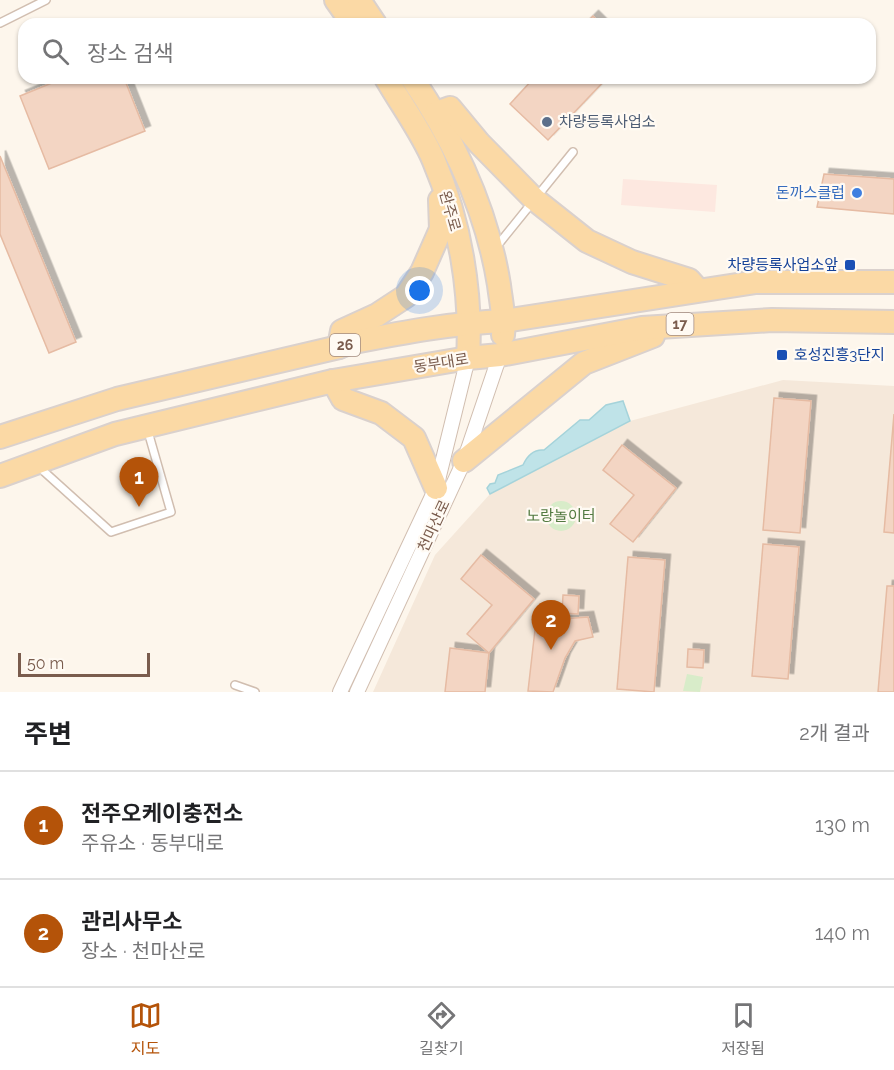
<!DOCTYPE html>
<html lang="ko">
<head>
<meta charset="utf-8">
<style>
  :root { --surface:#fff; --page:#f2f2f2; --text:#202124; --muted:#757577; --line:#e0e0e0; --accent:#b45309 }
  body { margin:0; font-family:Raleway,"Noto Sans KR",sans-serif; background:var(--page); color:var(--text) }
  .scale { position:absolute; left:18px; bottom:15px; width:132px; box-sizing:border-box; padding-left:6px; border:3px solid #7a5c4d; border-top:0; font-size:16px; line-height:21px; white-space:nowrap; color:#7a5c4d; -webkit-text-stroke:4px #fffaf3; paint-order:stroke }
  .you { position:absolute; left:420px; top:291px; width:21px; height:21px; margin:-15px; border:4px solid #fff; border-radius:50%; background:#1a73e8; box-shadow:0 0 0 9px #1a73e833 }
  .badge { display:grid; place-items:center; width:39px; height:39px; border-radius:50%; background:var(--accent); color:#fff; font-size:20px; font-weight:700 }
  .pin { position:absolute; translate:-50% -50px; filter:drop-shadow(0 2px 3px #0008) }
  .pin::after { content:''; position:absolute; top:32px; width:21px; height:18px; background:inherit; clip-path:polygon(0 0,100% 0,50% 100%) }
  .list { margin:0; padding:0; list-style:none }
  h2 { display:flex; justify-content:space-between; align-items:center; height:78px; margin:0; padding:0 24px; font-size:26px }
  h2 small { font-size:20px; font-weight:400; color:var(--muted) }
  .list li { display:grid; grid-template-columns:39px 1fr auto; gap:18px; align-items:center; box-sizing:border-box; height:108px; padding:0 24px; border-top:2px solid var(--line) }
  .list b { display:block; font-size:22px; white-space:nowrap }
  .list p { margin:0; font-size:20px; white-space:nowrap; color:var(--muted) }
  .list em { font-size:20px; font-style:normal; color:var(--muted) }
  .icon { flex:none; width:33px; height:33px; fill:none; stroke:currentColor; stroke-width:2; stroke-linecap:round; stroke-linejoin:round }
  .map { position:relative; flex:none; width:894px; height:692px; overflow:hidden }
  .search { position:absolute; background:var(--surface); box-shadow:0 2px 4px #0004; left:18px; right:18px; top:18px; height:66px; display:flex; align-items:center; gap:15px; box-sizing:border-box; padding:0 21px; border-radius:18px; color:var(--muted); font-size:22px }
  .sheet { height:294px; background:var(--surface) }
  nav { display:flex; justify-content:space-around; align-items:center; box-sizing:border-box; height:84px; border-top:2px solid var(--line); background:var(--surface); font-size:16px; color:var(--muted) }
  nav a { display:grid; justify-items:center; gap:3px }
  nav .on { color:var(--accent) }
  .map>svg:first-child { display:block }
  .residential { fill:#f5e8da }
  .commercial { fill:#fde8e0 }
  .green { fill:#d8ecc9 }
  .water { fill:#bfe3e8; stroke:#a5d3da; stroke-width:1.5 }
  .building { fill:#f3d5c3; stroke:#e6bba3; stroke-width:1.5; filter:url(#shadow) }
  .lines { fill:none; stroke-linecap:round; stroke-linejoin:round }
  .lane-casing { stroke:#d1beb0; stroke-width:10 }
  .street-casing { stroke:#d1beb0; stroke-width:16 }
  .primary-casing { stroke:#dad1cd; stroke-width:26 }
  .lane { stroke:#fff; stroke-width:7 }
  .street { stroke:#fff; stroke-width:14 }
  .primary { stroke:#fbd9a5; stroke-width:22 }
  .service-dot { fill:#5c6f8a; stroke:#fffaf3; stroke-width:2 }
  .shop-dot { fill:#3f7fe0; stroke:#fffaf3; stroke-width:2 }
  .transit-dot { fill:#1a4fb4; stroke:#fffaf3; stroke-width:2 }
  .labels { text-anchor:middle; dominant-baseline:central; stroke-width:4.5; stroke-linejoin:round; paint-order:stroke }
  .shield { fill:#fffaf3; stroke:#a28b7f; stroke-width:1.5 }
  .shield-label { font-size:14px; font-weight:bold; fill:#7a5c4d }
  .service-label { font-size:15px; fill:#4e5e75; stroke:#fffaf3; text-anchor:start }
  .shop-label { font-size:15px; fill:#366cbe; stroke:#fffaf3; text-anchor:end }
  .street-label { font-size:15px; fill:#7a5c4d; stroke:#fffaf3 }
  .transit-label { font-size:15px; fill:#164399; stroke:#fffaf3; text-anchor:end }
  .park-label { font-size:15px; fill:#537a41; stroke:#fffaf3 }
</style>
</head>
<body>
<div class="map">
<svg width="894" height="692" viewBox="0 0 894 692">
  <defs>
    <filter id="shadow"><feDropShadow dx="5.5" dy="-5.5" stdDeviation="0" flood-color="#0004"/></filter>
  </defs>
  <rect width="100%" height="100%" fill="#fdf6ec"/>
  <path class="residential" d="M783 380 894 386V692H373L435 555 490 494 630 421Z"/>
  <path class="commercial" d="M623 179 717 185 715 212 621 205Z"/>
  <g class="green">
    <circle cx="561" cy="516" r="15"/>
    <path d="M687 674 703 677 700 692 683 691Z"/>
  </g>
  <path class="water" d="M623 401 630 421 490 494 487 488 490 484 495 483 498 475 523 465C527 456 534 449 544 450L580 420H589L606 405Z"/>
  <g class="building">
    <path d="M593 16 601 24H585Z"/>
    <path d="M64 78H124L145 131 49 169 20 96Z"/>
    <path d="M534 78H607L548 140 510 104Z"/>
    <path d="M0 156 76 342 49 353 0 234Z"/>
    <path d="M824 174 894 179V214L817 207Z"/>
    <path d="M774 398 811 401 800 533 763 530Z"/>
    <path d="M894 414V533L884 532Z"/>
    <path d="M622 445 676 488 633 542 610 524 634 495 603 470Z"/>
    <path d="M763 544 799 547 788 679 752 676Z"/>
    <path d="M481 555 534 599 489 653 467 634 492 605 461 579Z"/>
    <path d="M628 557 665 560 654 692 617 689Z"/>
    <path d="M887 586H894V692H878Z"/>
    <path d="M563 595 579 596 578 614 562 613Z"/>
    <path d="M588 617 593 637 575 641 565 658 553 692 528 691 536 621Z"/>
    <path d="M450 648 489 653 485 692H445Z"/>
    <path d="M688 649 704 650 703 668 687 667Z"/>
  </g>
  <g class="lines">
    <defs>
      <g id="lane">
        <path d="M0 23 46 0"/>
        <path d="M497 246 573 152"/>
        <path d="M39 467 111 532 171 512 147 428"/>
        <path d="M235 685 255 692"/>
      </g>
      <g id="street">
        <path d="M340 692 436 488 468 358"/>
        <path d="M357 692 464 461 500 355"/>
      </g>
      <g id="primary">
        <path d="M336 0 353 24"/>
        <path d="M359 0 375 24"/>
        <path d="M386 78C401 104 423 134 434 161 460 222 472 293 468 358"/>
        <path d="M412 78C454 140 487 210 499 285 501 302 505 318 503 335"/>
        <path d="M436 113 450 108 479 143 534 199 587 241 632 262 689 280 697 289"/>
        <path d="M339 347 342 331 377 315 406 296 422 272 441 229 440 200"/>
        <path d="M333 381 343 399 381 413 414 438 436 488"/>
        <path d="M0 437 117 399 339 347 349 343C401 333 452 323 504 321L756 282H894"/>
        <path d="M464 461 584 363 653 336"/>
        <path d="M0 476 115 434 333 381 468 358 500 355 642 328 772 320 894 322"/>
      </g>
    </defs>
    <use href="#lane" class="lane-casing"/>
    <use href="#street" class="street-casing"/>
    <use href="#primary" class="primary-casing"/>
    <use href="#lane" class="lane"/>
    <use href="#street" class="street"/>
    <use href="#primary" class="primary"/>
  </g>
  <circle class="service-dot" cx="547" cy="122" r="6"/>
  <circle class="shop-dot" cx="857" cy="193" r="6"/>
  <g class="transit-dot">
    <rect x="844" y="259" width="12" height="12" rx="3"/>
    <rect x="776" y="349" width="12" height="12" rx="3"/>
  </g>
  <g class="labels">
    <g class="shield">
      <rect x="666.5" y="313" width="27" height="22" rx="4.5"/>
      <rect x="330" y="334" width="30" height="22" rx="4.5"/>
    </g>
    <g class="shield-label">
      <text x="680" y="324">17</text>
      <text x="345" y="345">26</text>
    </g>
    <g class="service-label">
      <text x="559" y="122">차량등록사업소</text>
    </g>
    <g class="shop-label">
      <text x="845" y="193">돈까스클럽</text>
    </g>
    <g class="street-label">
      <text transform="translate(450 211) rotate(74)">완주로</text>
      <text transform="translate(441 363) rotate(-9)">동부대로</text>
      <text transform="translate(434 526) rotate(-65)">천마산로</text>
    </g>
    <g class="transit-label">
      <text x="838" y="265">차량등록사업소앞</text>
      <text x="794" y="355" text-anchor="start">호성진흥3단지</text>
    </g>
    <g class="park-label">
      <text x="561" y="516">노랑놀이터</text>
    </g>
  </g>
</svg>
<div class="scale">50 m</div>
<div class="you"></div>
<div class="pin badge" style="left:139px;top:507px">1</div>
<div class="pin badge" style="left:551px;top:650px">2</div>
<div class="search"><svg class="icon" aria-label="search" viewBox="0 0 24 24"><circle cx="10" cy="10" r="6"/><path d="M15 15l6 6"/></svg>장소 검색</div>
</div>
<section class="sheet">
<h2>주변<small>2개 결과</small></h2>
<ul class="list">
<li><span class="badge">1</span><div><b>전주오케이충전소</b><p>주유소 · 동부대로</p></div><em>130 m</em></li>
<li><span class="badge">2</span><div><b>관리사무소</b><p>장소 · 천마산로</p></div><em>140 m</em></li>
</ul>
</section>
<nav>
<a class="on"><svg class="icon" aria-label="map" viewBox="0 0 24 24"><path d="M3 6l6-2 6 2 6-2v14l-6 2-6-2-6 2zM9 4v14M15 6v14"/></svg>지도</a>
<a><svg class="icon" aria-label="directions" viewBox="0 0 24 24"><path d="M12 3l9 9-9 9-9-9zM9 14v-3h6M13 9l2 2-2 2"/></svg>길찾기</a>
<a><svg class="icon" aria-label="saved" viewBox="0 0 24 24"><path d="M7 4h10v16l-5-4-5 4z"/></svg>저장됨</a>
</nav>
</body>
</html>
